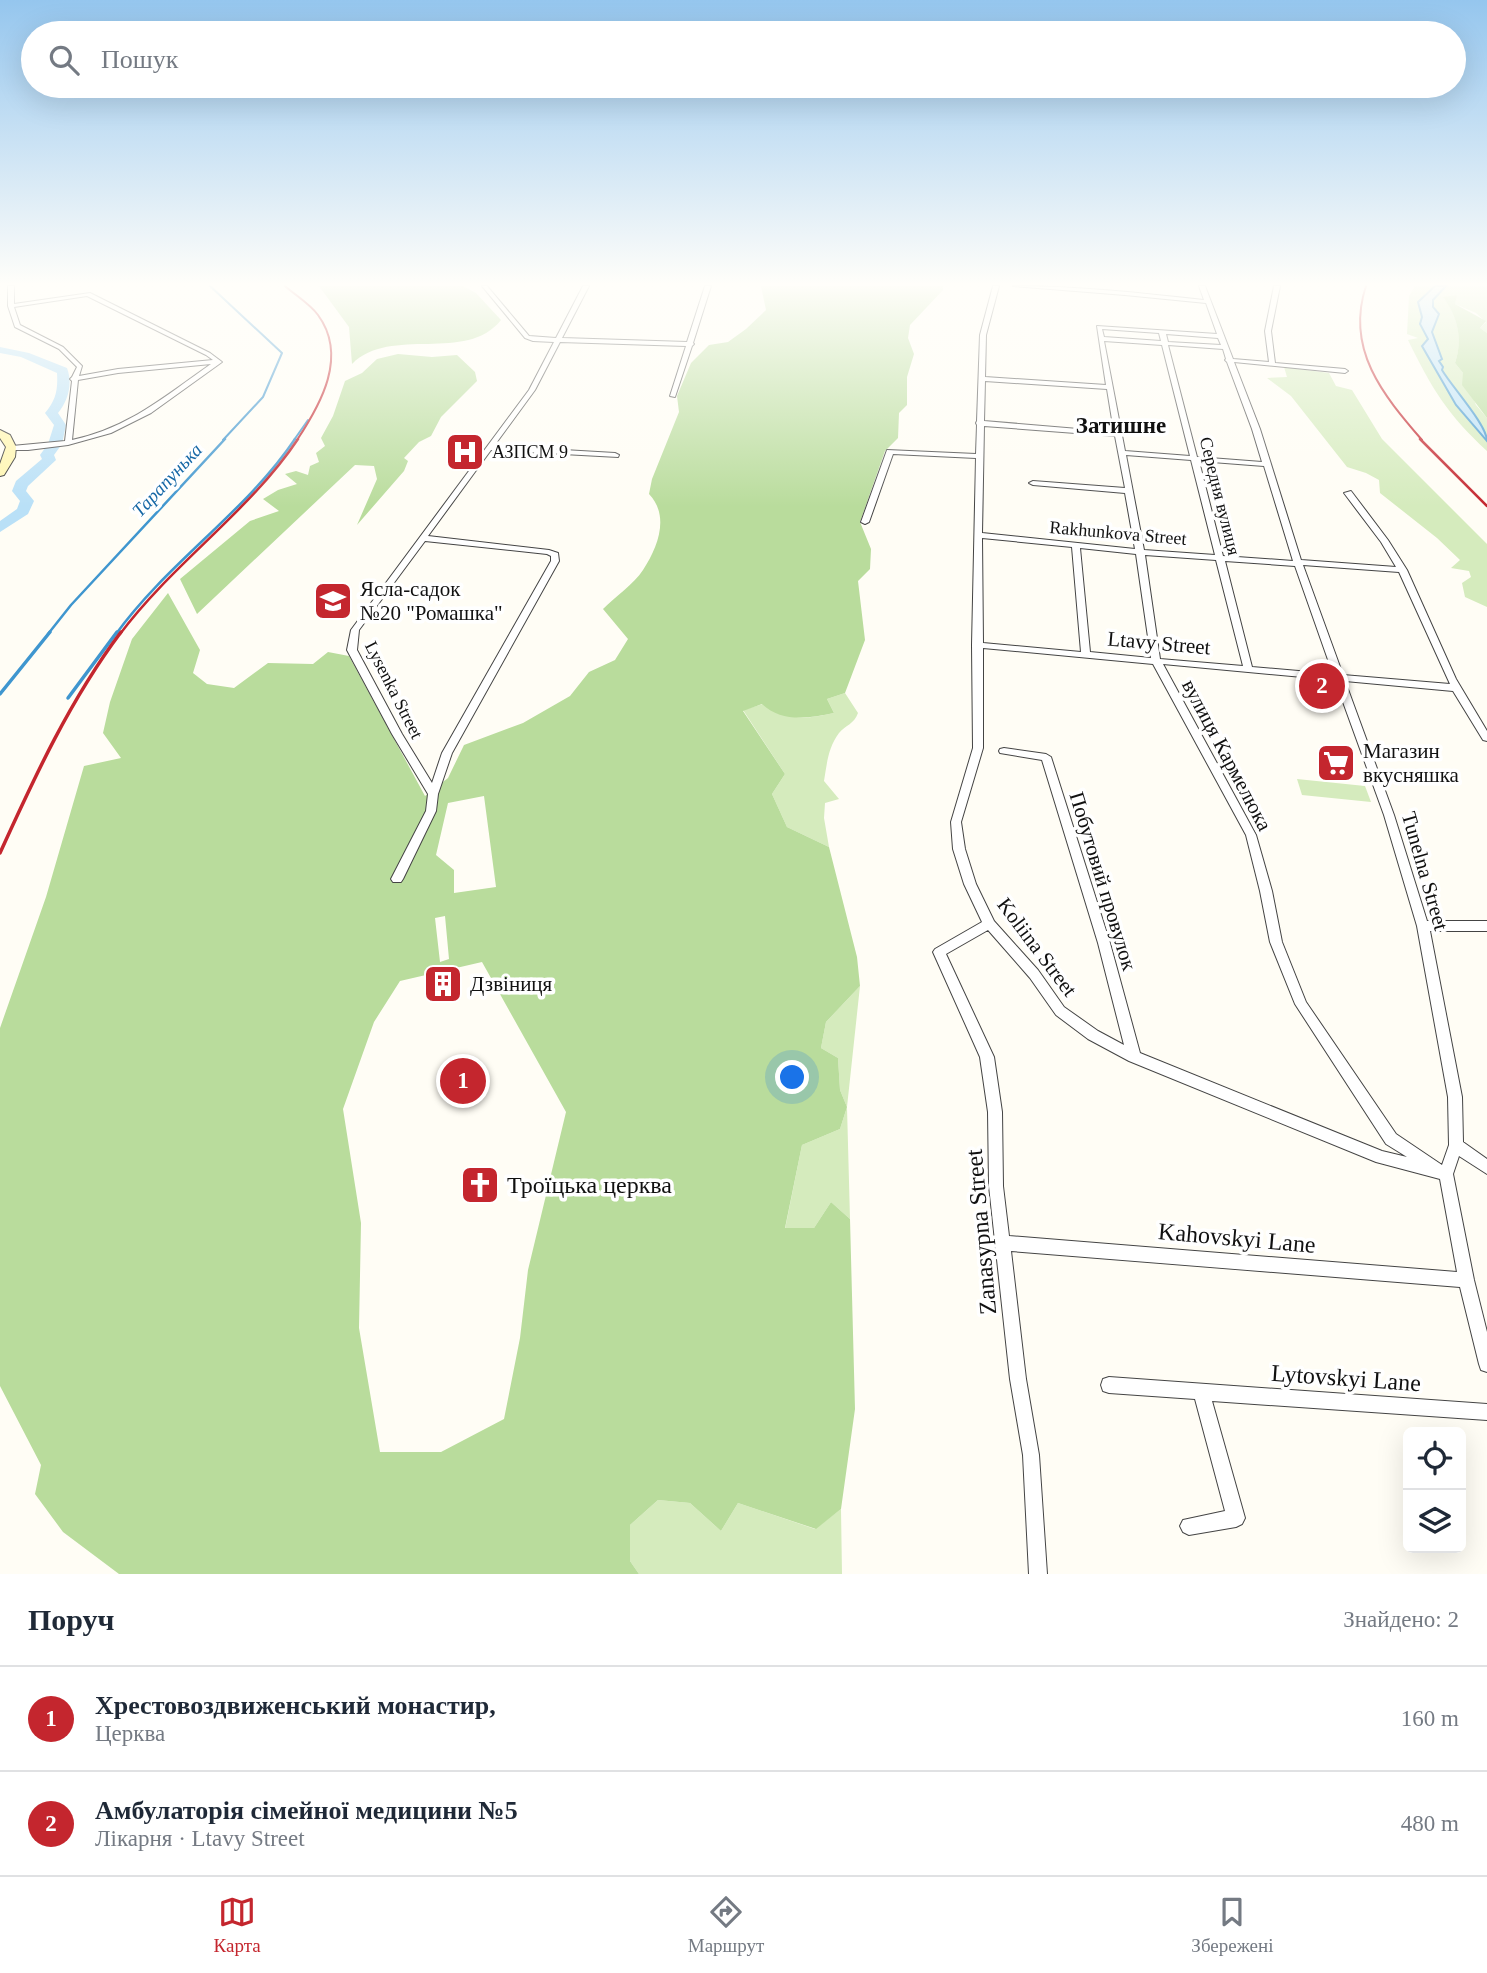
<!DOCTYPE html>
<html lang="uk">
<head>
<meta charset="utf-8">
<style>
  :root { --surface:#fff; --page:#f6f6f7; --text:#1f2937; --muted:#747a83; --line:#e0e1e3; --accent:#c4262e }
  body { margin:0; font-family:Georgia,serif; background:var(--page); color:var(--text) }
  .controls { position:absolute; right:21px; bottom:21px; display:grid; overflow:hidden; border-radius:10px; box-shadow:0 7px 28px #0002 }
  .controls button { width:63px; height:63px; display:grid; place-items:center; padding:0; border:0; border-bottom:2px solid var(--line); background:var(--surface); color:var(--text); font:35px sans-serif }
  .you { position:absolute; left:793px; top:1078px; width:24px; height:24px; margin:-18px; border:5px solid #fff; border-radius:50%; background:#1a73e8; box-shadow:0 0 0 10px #1a73e833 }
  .badge { display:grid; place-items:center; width:46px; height:46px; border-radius:50%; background:var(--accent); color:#fff; font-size:23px; font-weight:700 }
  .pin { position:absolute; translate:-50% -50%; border:4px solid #fff; box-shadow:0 2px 7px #0006 }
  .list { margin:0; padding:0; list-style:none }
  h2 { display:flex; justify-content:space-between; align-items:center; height:91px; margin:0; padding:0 28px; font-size:30px }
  h2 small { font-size:23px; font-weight:400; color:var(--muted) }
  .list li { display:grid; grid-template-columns:46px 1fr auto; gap:21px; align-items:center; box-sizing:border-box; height:105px; padding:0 28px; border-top:2px solid var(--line) }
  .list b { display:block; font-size:26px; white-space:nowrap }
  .list p { margin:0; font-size:23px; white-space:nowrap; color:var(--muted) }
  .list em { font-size:23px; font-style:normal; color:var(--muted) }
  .icon { flex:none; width:38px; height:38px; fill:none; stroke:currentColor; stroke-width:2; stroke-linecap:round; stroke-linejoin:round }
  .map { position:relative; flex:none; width:1487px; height:1574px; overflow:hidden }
  .search { position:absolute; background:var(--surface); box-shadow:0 7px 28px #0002; left:21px; right:21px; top:21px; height:77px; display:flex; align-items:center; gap:18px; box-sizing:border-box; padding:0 24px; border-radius:38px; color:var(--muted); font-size:26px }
  .sheet { height:301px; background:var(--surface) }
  nav { display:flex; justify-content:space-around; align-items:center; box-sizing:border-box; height:98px; border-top:2px solid var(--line); background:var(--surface); font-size:19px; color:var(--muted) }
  nav a { display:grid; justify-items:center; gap:4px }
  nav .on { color:var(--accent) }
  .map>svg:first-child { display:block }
  .green { fill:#d5ebbd }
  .forest { fill:#b9dc9c; fill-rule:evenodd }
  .water { fill:#b9e0f7; stroke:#3f96cf; stroke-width:2 }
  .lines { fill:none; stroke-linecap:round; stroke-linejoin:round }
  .stream-far2 { stroke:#3f96cf; stroke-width:2 }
  .stream-far1 { stroke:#3f96cf; stroke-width:2.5 }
  .stream { stroke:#3f96cf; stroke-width:3.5 }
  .river { fill:#b9e0f7; fill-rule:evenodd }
  .street-casing { stroke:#444; stroke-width:2 }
  .secondary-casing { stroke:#333; stroke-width:2 }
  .street { fill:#fff; fill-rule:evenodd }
  .secondary { fill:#fff6b0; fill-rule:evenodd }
  .rail-far2 { stroke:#c4262e; stroke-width:2 }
  .rail-far1 { stroke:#c4262e; stroke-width:2.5 }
  .rail { stroke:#c4262e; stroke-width:3.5 }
  .labels { text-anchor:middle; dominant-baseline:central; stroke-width:7; stroke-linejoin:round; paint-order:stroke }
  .far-poi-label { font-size:18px; fill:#111; stroke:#fff; text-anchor:start }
  .far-street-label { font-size:18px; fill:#111; stroke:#fff }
  .far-water-label { font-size:19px; font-style:italic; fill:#1768a6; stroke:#fff }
  .poi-label { font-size:21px; fill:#111; stroke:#fff; text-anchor:start }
  .street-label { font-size:21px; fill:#111; stroke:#fff }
  .far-district-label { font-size:23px; font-weight:bold; fill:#111; stroke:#fff }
  .near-poi-label { font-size:24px; fill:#111; stroke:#fff; text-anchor:start }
  .near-street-label { font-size:24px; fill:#111; stroke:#fff }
</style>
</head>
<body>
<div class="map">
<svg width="1487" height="1574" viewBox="0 0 1487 1574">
  <rect width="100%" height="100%" fill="#fffdf5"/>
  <g class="green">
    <path d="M1415 286H1487V333L1480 328 1486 322 1476 313 1455 304 1456 295 1444 298C1458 317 1463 340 1455 363L1463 373 1476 405 1487 418V451C1447 414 1432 389 1408 340L1418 338 1407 334 1409 296Z"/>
    <path d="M1284 367 1329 373 1336 386 1352 390 1382 439 1487 544V607L1465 597 1462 583 1471 577 1469 571 1451 568 1460 560 1437 538 1380 493 1379 480 1366 473 1347 467 1291 396 1267 378 1287 377Z"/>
    <path d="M845 693 858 713C854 724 846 725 839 733 828 748 827 763 824 781L839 799 825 803 824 818 829 847 787 827 772 794 785 774 743 710 763 704C791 720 802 720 834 713L827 699Z"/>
    <path d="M1297 779 1365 786 1371 802 1302 795Z"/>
    <path d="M860 986 847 1107 850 1219 831 1202 814 1228 785 1229 802 1145 840 1129 847 1107 840 1090 838 1058 821 1048 826 1022Z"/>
    <path d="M658 1500 690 1503 721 1531 738 1503 815 1529 841 1509 842 1574H639L630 1561V1525Z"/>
  </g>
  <g class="forest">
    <path d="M319 286H463L476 293 501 320C466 364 391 325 352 364L349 327Z"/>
    <path d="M761 286H943V290L910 325 908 338 914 354 907 377V405L899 413 898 438 885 451 860 522 871 549 870 569 858 581 865 640 845 693 827 699 834 713C809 718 782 723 762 704L743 711 785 774 772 794 787 827 829 847 857 957 860 986 826 1022 821 1048 838 1058 840 1090 847 1107 840 1129 802 1145 785 1228H814L831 1202 850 1219 855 1409 841 1509 816 1529 738 1503 721 1531 690 1503 658 1500 630 1525V1561L639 1574H119L63 1532 35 1494 41 1465 0 1386V1028L46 897 84 766 121 758 103 733 110 702 132 639 168 593 200 650 193 673 207 684 234 688 268 663 313 664 328 652 349 656 425 796 448 778 464 745 523 723 570 696 589 672 615 660 628 639 603 609C615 597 634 584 643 570 658 547 670 516 649 494L652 479 679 412 677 396 691 363 709 345 728 342 746 329 766 310ZM484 796 496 887 454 893V870L436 855 448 803ZM445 916 449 959 440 962 435 918ZM482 962 566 1112 528 1270 520 1338 504 1419 441 1452H380L359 1328 361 1223 343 1109 374 1022 400 981Z"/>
    <path d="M1457 295 1455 304 1486 321 1480 328 1487 333V418L1462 385 1463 373 1455 363C1463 340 1458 317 1443 297Z"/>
    <path d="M398 354 432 357 457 355 475 372 477 381 441 417 431 436 419 442 404 458 408 461 404 471 357 525 377 479 374 466 355 465 197 614 180 579 250 521 279 511 263 499 278 490 297 484 285 474 296 471 308 475 310 466 319 462 316 453 325 446 321 438 333 416 345 381 362 373 377 359Z"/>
  </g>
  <path class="water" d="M1435 286H1446L1433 300V307L1439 314 1432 332 1442 359 1439 361 1443 367 1442 370C1452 387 1487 425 1487 441L1456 405 1422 346 1428 339 1420 324 1422 317 1418 302Z"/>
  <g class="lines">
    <g class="stream-far2">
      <path d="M210 286 282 353 263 397 223 440"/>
      <path d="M294 440 308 420"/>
    </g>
    <g class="stream-far1">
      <path d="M48 634 71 605 225 439"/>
      <path d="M116 634C168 562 246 512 295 439"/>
    </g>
    <g class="stream">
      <path d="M0 694 50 632"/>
      <path d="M68 698 117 632"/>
    </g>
    <path class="river" d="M0 347 29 353 67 368C73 384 68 401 58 413L66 425 62 444 54 455 56 460 28 486 26 491 34 501 28 514 0 532V521L17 509 20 501 12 491 16 481 42 459 40 455 48 444 54 425 45 413C56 400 58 390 57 373L21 357 0 353Z"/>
    <defs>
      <g id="street">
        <path d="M8 286H14V304L90 293 210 353 222 362 151 413 111 433 68 445 28 450H9L8 448 12 446 65 441 72 381 70 379 72 377 77 367 59 349 15 327 8 306ZM87 296 206 355 213 360 118 369 79 376 82 366 63 347 20 325 14 307ZM211 364C165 396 129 428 72 440L78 380 118 373Z"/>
        <path d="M482 286H487L529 336 556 338 583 286H589L562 338 687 342 705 286H711L693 343 694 344 692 346 675 397 670 396 686 346 560 342 535 390 494 446 615 453 619 455 618 457 491 450 428 536 549 550 558 553 559 561 452 753 438 794 436 811 403 879 401 882H393L391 879 426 811 428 794 392 734 347 650 351 630 529 390 554 342 533 341 525 338ZM425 541 547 554 551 556V561L442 753 432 783 402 734 357 650 359 630Z"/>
        <path d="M993 286H999L986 335 985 377 1106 385 1097 326 1217 334 1206 303 1125 295 1013 286C1077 286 1140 293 1204 300L1199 286H1205L1233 359 1269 362 1265 331 1274 286H1280L1271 331 1275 363 1345 369 1348 371 1345 373 1234 362 1260 429 1301 560 1396 567 1381 542 1344 493 1351 491 1388 540 1407 570 1456 679 1487 731V741L1483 740 1453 691 1345 681 1394 815 1427 921H1487V931H1430L1462 1097 1463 1142 1487 1159V1174L1459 1156 1453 1174 1474 1280 1487 1332V1372L1481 1370 1479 1364 1460 1287 1011 1251 1026 1379 1039 1455 1047 1574H1029L1023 1455 1010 1379 989 1186 988 1112 980 1057 933 952 935 949 982 922 964 884 953 849 951 822 973 748 972 645 976 458 893 454 869 522 865 524 861 522 887 450 976 454 977 425 976 423 977 421 980 335ZM1102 329 1159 333 1161 341 1104 337ZM1166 334 1218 338 1221 345 1168 342ZM1104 341 1162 345 1190 456 1125 451ZM1168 345 1223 349 1226 359 1225 360 1227 362 1252 429 1262 462 1197 457ZM985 381 1107 389 1114 432 984 421ZM984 426 1115 436 1125 488 1033 481 1029 483 1033 485 1125 493 1135 549 982 533ZM1126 455 1191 460 1215 555 1144 550ZM1199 461 1264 466 1293 561 1223 556ZM982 538 1072 547 1081 652 983 643ZM1080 548 1136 554 1151 658 1090 652ZM1145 555 1216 560 1243 666 1160 659ZM1225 561 1295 566 1333 674 1252 667ZM1303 565 1399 572 1450 684 1343 675ZM983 648 1153 664 1246 835 1260 891 1270 942 1295 1004 1386 1144 1407 1157 1382 1151 1140 1053 1110 943 1051 757 1046 754 1004 748 1000 749 999 751 1000 753 1042 760 1098 943 1124 1045 1098 1031 1064 1007 1038 970 994 921 976 884 965 849 961 822 983 748ZM1163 664 1335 680 1384 815 1417 926 1448 1097 1449 1145 1442 1165 1396 1134 1306 1002 1282 942 1272 891 1256 835ZM988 930 1030 978 1056 1015 1088 1039 1129 1061 1376 1162 1440 1179 1457 1272 1009 1236 1003 1186 1002 1112 994 1057 946 954Z"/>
        <path d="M1109 1377 1487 1404V1420L1212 1401 1245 1518 1242 1524 1236 1527 1189 1535 1183 1532 1180 1526 1183 1520 1225 1511 1195 1399 1109 1393 1103 1391 1101 1385 1103 1379Z"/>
      </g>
      <path id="secondary" d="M0 430 10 435 16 447 15 457 4 475 0 476V464L6 447 0 438Z"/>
    </defs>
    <use href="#street" class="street-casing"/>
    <use href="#secondary" class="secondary-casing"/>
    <use href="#street" class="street"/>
    <use href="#secondary" class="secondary"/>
    <g class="rail-far2">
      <path d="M285 286C295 295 310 304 318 315 348 356 321 404 297 440"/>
      <path d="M1366 286C1345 349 1383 395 1422 440"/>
    </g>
    <g class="rail-far1">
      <path d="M1420 439 1487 506"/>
      <path d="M120 634C173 563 250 511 298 439"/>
    </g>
    <path class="rail" d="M0 853C35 776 70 700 121 632"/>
  </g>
  <linearGradient id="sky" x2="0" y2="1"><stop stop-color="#95c6ee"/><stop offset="0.56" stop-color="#fffefa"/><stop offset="1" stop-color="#fffefa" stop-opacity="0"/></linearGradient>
  <rect width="1487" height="507" fill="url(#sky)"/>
  <defs>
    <symbol id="hospital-square" viewBox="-11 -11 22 22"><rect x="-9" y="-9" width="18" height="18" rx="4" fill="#c4262e" stroke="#fff"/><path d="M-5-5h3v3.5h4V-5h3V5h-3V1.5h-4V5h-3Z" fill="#fff"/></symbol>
    <symbol id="school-square" viewBox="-11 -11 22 22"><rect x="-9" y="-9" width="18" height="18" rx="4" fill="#c4262e" stroke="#fff"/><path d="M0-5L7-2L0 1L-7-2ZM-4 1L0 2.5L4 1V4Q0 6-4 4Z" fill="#fff"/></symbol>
    <symbol id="supermarket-square" viewBox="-11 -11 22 22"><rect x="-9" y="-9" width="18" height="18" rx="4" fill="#c4262e" stroke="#fff"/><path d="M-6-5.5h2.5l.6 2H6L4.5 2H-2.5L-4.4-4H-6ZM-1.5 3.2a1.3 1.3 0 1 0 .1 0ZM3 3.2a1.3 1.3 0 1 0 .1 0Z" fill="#fff"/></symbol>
    <symbol id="building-square" viewBox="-11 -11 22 22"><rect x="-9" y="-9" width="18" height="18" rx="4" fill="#c4262e" stroke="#fff"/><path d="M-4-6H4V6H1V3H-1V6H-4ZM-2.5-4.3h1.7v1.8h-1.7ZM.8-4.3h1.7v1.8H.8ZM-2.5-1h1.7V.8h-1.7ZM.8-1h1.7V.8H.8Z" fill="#fff"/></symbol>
    <symbol id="church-square" viewBox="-11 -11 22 22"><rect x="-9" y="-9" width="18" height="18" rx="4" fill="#c4262e" stroke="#fff"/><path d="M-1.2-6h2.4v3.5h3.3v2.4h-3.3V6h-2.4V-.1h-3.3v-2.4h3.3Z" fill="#fff"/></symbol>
  </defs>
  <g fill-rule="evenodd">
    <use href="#hospital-square" x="443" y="430" width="44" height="44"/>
    <use href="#school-square" x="311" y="579" width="44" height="44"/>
    <use href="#supermarket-square" x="1314" y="741" width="44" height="44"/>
    <use href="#building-square" x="421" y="962" width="44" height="44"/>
    <use href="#church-square" x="458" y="1163" width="44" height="44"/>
  </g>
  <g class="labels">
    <g class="far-poi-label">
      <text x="492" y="452">АЗПСМ 9</text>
    </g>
    <g class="far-street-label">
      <text transform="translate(1220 496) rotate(76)">Середня вулиця</text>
      <text transform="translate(1118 533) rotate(5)">Rakhunkova Street</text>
      <text transform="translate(394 690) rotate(63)">Lysenka Street</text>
    </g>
    <g class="far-water-label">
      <text transform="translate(167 480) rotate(-47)">Тарапунька</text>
    </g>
    <g class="poi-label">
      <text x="360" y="589">Ясла-садок<tspan x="360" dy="24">№20 "Ромашка"</tspan></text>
      <text x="1363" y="751">Магазин<tspan x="1363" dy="24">вкусняшка</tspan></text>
      <text x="470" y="984">Дзвіниця</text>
    </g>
    <g class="street-label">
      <text transform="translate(1159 643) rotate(5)">Ltavy Street</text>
      <text transform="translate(1227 755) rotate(62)">вулиця Кармелюка</text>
      <text transform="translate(1425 871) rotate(74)">Tunelna Street</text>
      <text transform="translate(1103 881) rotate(73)">Побутовий провулок</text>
      <text transform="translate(1037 947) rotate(53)">Koliina Street</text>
    </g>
    <g class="far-district-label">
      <text x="1121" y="425">Затишне</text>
    </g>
    <g class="near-poi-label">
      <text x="507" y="1185">Троїцька церква</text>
    </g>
    <g class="near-street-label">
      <text transform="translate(981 1232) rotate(-95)">Zanasypna Street</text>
      <text transform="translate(1237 1238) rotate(5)">Kahovskyi Lane</text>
      <text transform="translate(1346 1378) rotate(4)">Lytovskyi Lane</text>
    </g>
  </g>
</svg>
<div class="controls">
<button><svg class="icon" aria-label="locate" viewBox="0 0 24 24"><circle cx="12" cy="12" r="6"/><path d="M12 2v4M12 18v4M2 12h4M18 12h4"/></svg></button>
<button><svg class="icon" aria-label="layers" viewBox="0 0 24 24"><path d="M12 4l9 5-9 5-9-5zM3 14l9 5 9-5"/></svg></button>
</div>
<div class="you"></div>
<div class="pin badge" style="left:463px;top:1081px">1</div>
<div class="pin badge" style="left:1322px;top:686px">2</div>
<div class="search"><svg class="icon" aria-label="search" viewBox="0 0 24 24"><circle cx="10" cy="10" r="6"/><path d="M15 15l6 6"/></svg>Пошук</div>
</div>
<section class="sheet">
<h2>Поруч<small>Знайдено: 2</small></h2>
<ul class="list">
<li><span class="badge">1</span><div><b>Хрестовоздвиженський монастир,</b><p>Церква</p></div><em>160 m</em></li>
<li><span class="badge">2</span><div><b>Амбулаторія сімейної медицини №5</b><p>Лікарня · Ltavy Street</p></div><em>480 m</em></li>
</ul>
</section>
<nav>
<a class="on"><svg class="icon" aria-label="map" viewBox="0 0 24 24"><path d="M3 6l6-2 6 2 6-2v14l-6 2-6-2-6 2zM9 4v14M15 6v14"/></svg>Карта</a>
<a><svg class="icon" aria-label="directions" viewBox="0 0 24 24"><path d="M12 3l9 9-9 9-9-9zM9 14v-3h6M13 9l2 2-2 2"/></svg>Маршрут</a>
<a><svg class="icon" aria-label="saved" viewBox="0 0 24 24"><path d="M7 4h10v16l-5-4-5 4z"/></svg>Збережені</a>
</nav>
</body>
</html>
